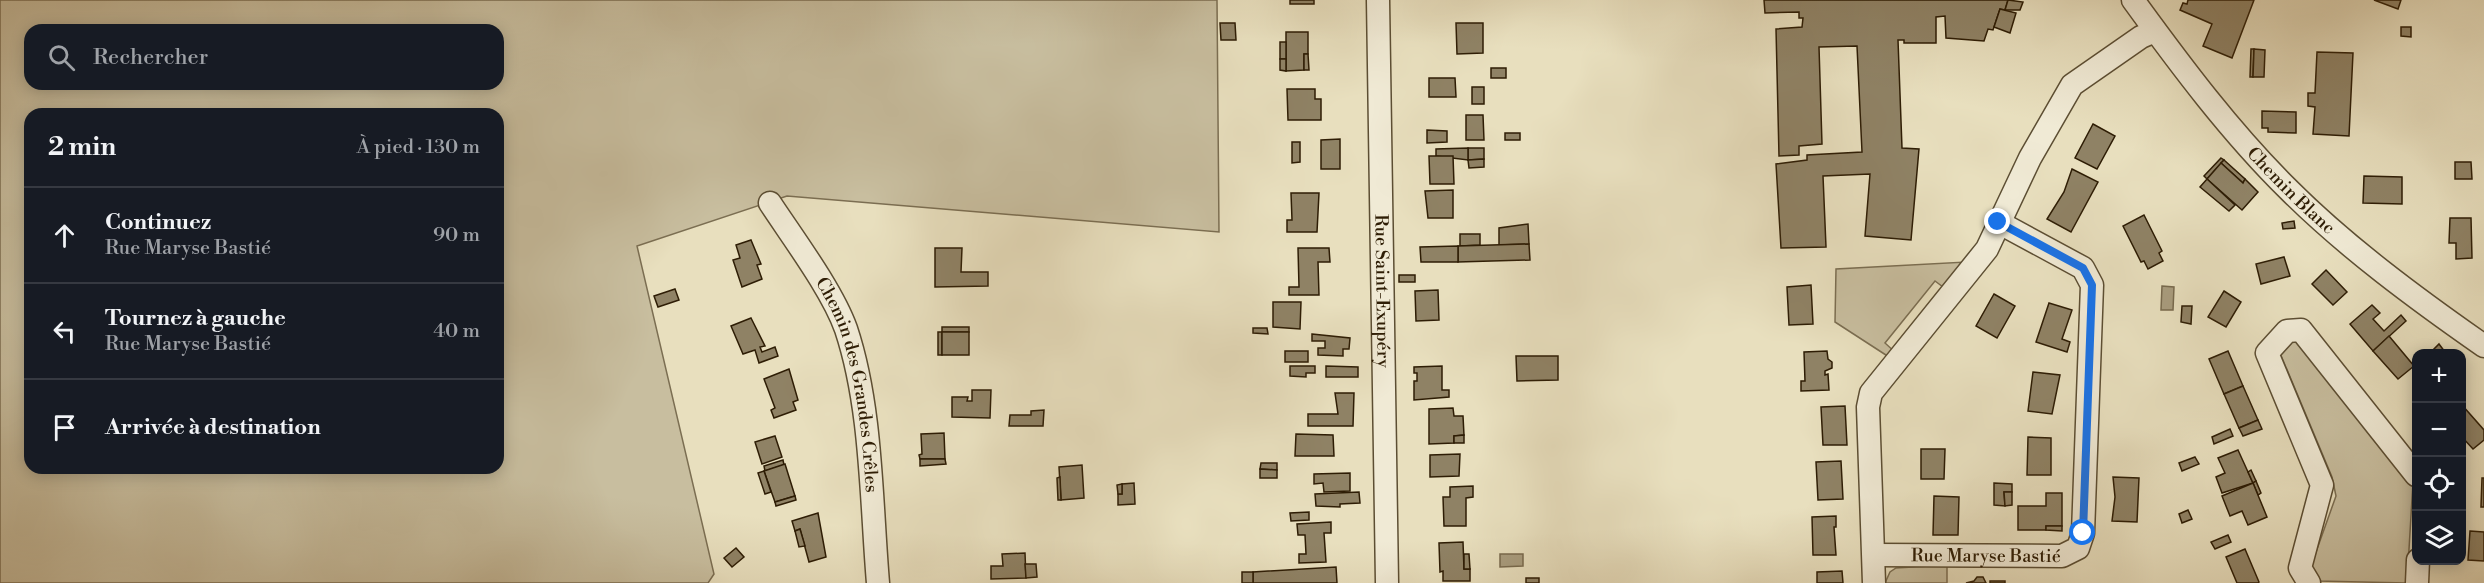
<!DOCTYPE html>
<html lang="fr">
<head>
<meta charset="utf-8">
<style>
  :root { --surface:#171b24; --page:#242831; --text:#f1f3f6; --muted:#9ea1a6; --line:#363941 }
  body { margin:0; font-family:"Libre Bodoni",serif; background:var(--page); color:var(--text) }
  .controls { position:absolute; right:18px; bottom:18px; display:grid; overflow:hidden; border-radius:12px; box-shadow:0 3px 15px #0003 }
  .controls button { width:54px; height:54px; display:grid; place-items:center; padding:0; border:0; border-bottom:2px solid var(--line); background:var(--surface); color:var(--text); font:30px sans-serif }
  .stop { position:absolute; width:18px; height:18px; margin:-14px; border:4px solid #1a73e8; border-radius:50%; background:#fff }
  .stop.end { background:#1a73e8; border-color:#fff; box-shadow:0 2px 6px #0008 }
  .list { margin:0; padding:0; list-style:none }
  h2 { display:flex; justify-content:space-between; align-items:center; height:78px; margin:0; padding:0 24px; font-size:26px }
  h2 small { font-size:20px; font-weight:400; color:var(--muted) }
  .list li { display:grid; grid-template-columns:39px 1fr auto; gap:18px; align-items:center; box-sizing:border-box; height:96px; padding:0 24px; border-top:2px solid var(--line) }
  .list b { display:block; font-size:22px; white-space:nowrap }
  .list p { margin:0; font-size:20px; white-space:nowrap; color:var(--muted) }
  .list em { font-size:20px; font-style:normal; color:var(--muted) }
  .icon { flex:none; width:33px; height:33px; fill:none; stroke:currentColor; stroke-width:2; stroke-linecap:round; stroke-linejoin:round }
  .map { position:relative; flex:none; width:2484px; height:583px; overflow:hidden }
  .search { position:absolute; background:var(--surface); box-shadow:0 3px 15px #0003; left:24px; top:24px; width:480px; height:66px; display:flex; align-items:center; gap:15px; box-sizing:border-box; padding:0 21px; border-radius:18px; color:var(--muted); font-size:22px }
  .panel { position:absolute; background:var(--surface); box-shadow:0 3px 15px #0003; left:24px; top:108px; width:480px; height:366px; border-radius:18px }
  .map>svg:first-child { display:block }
  .green { fill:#c8be9f; stroke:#7b6e52; stroke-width:1.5; fill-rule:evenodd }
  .water { fill:#a99d7f; stroke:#786a4e; stroke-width:1.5 }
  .building { fill:#8f8265; stroke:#2e1d05; stroke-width:1.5 }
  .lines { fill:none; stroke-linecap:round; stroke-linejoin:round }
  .minor-casing { stroke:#5c4e33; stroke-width:25 }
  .minor { stroke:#f0ead5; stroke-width:22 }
  .route { stroke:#1a73e8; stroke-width:8 }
  .labels { text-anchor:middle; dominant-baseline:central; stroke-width:4.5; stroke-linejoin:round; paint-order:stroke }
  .street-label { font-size:18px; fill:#2e1d05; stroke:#f0ead5 }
</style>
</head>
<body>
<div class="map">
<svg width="2484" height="583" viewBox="0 0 2484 583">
  <rect width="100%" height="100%" fill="#e8dfbe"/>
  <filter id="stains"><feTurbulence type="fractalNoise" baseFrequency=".00333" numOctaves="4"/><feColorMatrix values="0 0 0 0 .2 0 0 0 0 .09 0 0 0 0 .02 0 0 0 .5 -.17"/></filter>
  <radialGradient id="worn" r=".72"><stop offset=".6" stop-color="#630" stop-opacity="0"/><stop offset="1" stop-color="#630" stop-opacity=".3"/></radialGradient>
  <g class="green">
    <path d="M0 0H1217L1219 232 787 196 637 246 714 574 708 583H0ZM30 30H498V84H30ZM30 114H498V468H30Z"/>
    <path d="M1966 262 1947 290 1935 281 1885 343 1896 353 1889 357 1835 322 1836 269Z"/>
    <path d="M2296 340 2413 482 2407 583 2317 581 2311 566 2336 496 2332 477 2280 353 2287 344Z"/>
    <path d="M1947 565V583H1885L1890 572 1896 568Z"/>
  </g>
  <g class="water">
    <path d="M2162 286 2174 287 2173 310H2161Z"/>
    <path d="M1500 554H1523V566L1500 567Z"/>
  </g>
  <g class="building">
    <rect x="1290" y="0" width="24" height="4"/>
    <path d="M1764 0H2008L2005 10 2000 9 1993 30 1988 29 1984 41 1946 38 1945 16 1936 17V43H1904V40H1898L1902 148 1919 149 1911 240 1865 236 1870 174 1823 176 1826 247 1781 248 1776 164 1807 160V155L1862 152 1857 46 1819 47 1822 144 1799 146V155L1779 156 1776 29 1802 27 1803 18H1799V12L1765 13Z"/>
    <path d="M2008 0 2023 2 2020 10H2005Z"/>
    <path d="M2188 0H2254L2232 58 2203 46 2212 24 2180 10 2183 3 2187 4Z"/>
    <path d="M2374 0H2401L2398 9Z"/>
    <path d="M2000 9 2016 13 2010 33 1994 27Z"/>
    <path d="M1220 23H1235L1236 40H1221Z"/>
    <path d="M1456 23H1483V53L1457 54Z"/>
    <path d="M2401 27H2411V37L2401 36Z"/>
    <path d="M1286 32H1308V54H1304V70L1286 71Z"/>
    <rect x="1280" y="42" width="6" height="17"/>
    <path d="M2251 49H2254L2253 77H2250Z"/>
    <path d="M2254 49 2265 50 2264 77H2253Z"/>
    <path d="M2317 52 2353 53 2349 136 2313 134 2315 107 2308 106V93H2315Z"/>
    <path d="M1304 54H1308L1309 70H1304Z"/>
    <path d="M1280 59H1286V71L1280 70Z"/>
    <rect x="1491" y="68" width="15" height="10"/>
    <path d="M1429 78H1455L1456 97H1429Z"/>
    <rect x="1472" y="87" width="12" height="17"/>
    <path d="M1287 89H1315V99H1321V120H1288Z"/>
    <path d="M2262 111 2296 112V133L2268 132V128H2262Z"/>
    <path d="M1466 115H1483L1484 140H1466Z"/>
    <path d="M2093 124 2115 136 2097 169 2075 158Z"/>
    <path d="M1427 130 1447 131V142L1427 143Z"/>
    <rect x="1505" y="133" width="15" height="7"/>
    <path d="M1340 139V169H1321V140Z"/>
    <path d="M1292 142H1300V162L1292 163Z"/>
    <path d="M1468 148H1484V159L1468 160Z"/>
    <path d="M1468 148V160L1436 156V149Z"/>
    <path d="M1429 156H1453L1454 184H1430Z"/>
    <path d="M2221 158 2224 160 2207 179 2204 176Z"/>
    <path d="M1484 159V167L1469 168 1468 160Z"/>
    <path d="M2224 160 2245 179 2243 183 2221 163Z"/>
    <path d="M2455 162H2471L2472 179H2455Z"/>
    <path d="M2221 163 2243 183 2245 179 2258 192 2242 210 2207 179Z"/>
    <path d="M2072 169 2098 182 2071 232 2047 219 2064 192Z"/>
    <path d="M2364 176 2402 177V204L2363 203Z"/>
    <path d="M2207 179 2235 205 2229 211 2200 187Z"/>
    <path d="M1453 190V218H1428L1425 191Z"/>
    <path d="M1291 193H1319L1317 232H1287V220H1292Z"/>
    <path d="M2144 215 2162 251 2159 253 2163 261 2148 269 2144 261 2141 262 2123 226Z"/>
    <path d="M2450 218H2471L2472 258 2456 259V243H2449Z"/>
    <path d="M2294 221 2295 228 2283 229 2282 223Z"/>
    <path d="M1528 224 1529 244 1499 245V228Z"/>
    <path d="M1460 234H1480V245L1460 246Z"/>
    <path d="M751 240 761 264 757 265 762 279 742 287 733 260 740 258 736 245Z"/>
    <path d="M1529 244 1530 260 1458 262V246Z"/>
    <path d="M1458 246V262H1421L1420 247Z"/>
    <path d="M935 248H962L961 272H988V286L935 287Z"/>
    <path d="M1298 248H1329L1330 262H1318L1319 295H1289V287H1299Z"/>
    <path d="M2284 257 2290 276 2261 284 2256 264Z"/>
    <path d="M2326 270 2347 292 2333 305 2312 284Z"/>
    <rect x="1399" y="275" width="16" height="7"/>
    <path d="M1811 285 1813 324 1789 325 1787 287Z"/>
    <path d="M675 289 679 300 658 307 654 296Z"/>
    <path d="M1438 290 1439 320 1416 321 1415 291Z"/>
    <path d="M2224 291 2241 302 2226 327 2208 317Z"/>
    <path d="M1994 294 2015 306 1997 338 1976 326Z"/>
    <path d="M1273 302H1301L1300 329 1273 327Z"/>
    <path d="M2049 303 2072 310 2062 339 2070 342 2067 352 2036 342Z"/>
    <path d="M2372 305 2380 313 2373 319 2384 331 2401 315 2406 321 2373 351 2350 324Z"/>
    <path d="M2182 306H2192L2191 324 2181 322Z"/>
    <path d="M751 318 765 346 760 347 762 352 775 347 778 356 759 363 755 350 743 354 731 326Z"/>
    <rect x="942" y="327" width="27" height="5"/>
    <path d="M1253 328H1267L1268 334 1253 333Z"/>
    <rect x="938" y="332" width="4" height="23"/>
    <rect x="942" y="332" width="27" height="23"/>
    <path d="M1312 334 1350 338 1349 349H1343V356L1318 355V348H1325V341H1312Z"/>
    <path d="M2389 336 2414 366 2398 379 2373 351Z"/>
    <path d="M2439 344 2445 352 2429 354Z"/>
    <rect x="1285" y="351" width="23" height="11"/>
    <path d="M1827 351 1828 359 1832 362V368L1825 371V375L1828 374 1829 390 1801 391V381H1805L1804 352Z"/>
    <path d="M2228 351 2243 386 2224 394 2209 359Z"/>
    <path d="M1516 356H1558V380L1517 381Z"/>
    <path d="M1290 366H1315V373H1306V377L1290 376Z"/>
    <path d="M1326 366 1358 367V377H1326Z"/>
    <path d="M1442 366V390H1449V397L1414 400V381H1417V373H1414V367Z"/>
    <path d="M789 369 798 400 793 402 796 410 774 418 771 410 775 408 764 379Z"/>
    <path d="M2033 372 2060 375 2052 414 2028 411Z"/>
    <path d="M2243 386 2258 420 2239 428 2224 394Z"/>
    <path d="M972 390H991L990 418 952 417V397H968L967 401H972Z"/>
    <path d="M1335 393H1354L1353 426H1308V414H1338Z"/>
    <path d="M2462 405 2484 430V440L2473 449 2462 437Z"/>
    <path d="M1845 406 1847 445H1823L1821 407Z"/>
    <path d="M1453 408 1454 416H1463L1464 435 1454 436V443L1429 444V409Z"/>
    <path d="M1044 410 1043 426H1009L1010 415H1031V411Z"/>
    <path d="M2258 420 2262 429 2243 436 2239 428Z"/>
    <path d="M2230 429 2233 436 2214 444 2212 437Z"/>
    <path d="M944 433 945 459H920L919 455 922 454 921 434Z"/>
    <path d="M1296 434 1333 435 1334 456H1295Z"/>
    <path d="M1464 435V443H1454V436Z"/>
    <path d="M775 436 782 457 762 464 755 442Z"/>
    <path d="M2028 437 2051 438V475H2027Z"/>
    <path d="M1921 449H1945L1944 479H1921Z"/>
    <path d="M2238 450 2253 483 2222 493 2216 477 2225 473 2218 458Z"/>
    <path d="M1460 454 1459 476 1430 477V455Z"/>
    <path d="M2195 457 2199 464 2182 471 2179 463Z"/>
    <path d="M920 459H945L946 464 920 466Z"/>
    <path d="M783 460 784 465 765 471 764 466Z"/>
    <path d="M1841 461 1843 499 1818 500 1816 462Z"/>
    <path d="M1261 463H1277V470L1260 469Z"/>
    <path d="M785 464 795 496 775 502 764 471Z"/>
    <path d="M1082 465 1084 498 1061 500 1059 467Z"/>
    <path d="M1260 469 1277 470V478H1260Z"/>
    <path d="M2251 470 2256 481 2253 483 2248 472Z"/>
    <path d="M764 471 771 492 765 494 758 473Z"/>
    <path d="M1350 473V491L1324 492 1323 483 1314 484V474Z"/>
    <path d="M1060 477 1061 500H1058L1057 478Z"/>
    <path d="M2113 477 2139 478 2137 522 2112 521 2115 497Z"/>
    <path d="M2482 478H2484V507H2481Z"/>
    <path d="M2256 481 2261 493 2258 495 2253 483Z"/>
    <path d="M1134 483 1135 504 1118 505V494H1122V484Z"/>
    <path d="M1994 483 2012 484V492H2004L2005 506 1994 505Z"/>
    <path d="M2253 483 2267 517 2248 525 2242 511 2230 516 2222 496Z"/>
    <path d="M1122 484V494H1118L1117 485Z"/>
    <path d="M1473 486V497L1466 498V526H1444L1443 497H1450V487Z"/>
    <path d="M1359 492 1360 503 1340 504V507L1316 506 1315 494Z"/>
    <path d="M2004 492H2012V505L2005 506Z"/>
    <path d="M2046 493H2062V526H2046V530H2018V506H2046Z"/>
    <path d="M795 496 796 500 776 506 775 502Z"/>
    <path d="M1934 496 1959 497 1958 535H1933Z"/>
    <path d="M2188 510 2192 519 2182 523 2179 514Z"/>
    <path d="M1309 512V520L1291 521 1290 513Z"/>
    <path d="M818 513 826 557 809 562 800 529 795 531 792 521Z"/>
    <path d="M1836 516V527H1834L1836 555H1813L1812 517Z"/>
    <path d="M1331 522V533H1324L1326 562 1299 563V554H1306L1305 535H1298L1297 524Z"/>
    <path d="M2046 526H2062V531L2046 530Z"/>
    <path d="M800 529 805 546 799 547 795 531Z"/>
    <path d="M2470 531 2484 532V561L2468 560Z"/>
    <path d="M2228 535 2231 542 2215 549 2211 542Z"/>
    <path d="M1463 542 1464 569H1470V581H1443V571L1440 572 1439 543Z"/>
    <path d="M736 548 744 557 732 567 724 558Z"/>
    <path d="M2245 549 2259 582 2258 583H2237L2226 557Z"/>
    <path d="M1025 553 1026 578 991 579V566H1003L1002 554Z"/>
    <path d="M1464 554H1469L1470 569H1464Z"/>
    <path d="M1025 564H1036L1037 577 1026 578Z"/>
    <path d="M1336 567 1337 583H1253V572Z"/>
    <path d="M1842 571 1843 583H1817V572Z"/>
    <rect x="1242" y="572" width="11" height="11"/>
    <path d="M1977 577H1983L1986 583H1966L1974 581Z"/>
    <rect x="1526" y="578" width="13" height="5"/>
    <rect x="1990" y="581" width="15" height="2"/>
  </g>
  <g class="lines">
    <defs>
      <g id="minor">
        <path id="s1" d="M1378 0 1387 583"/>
        <path id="s2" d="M2133 0C2181 66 2231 133 2289 190 2346 247 2418 300 2484 346"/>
        <path id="s3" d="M770 203C793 238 832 290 846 329 872 407 871 501 878 583"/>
        <path id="s4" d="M1874 555 2062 556 2078 548 2083 533 2092 285 2083 268 1998 222"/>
        <path d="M1874 583 1868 407 1871 393 1987 249 2030 158 2072 85 2141 37 2155 31"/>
        <path d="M2309 583 2300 568 2322 485 2267 353 2287 331 2301 330 2416 475"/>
        <path d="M2417 583 2418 560"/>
      </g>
    </defs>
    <use href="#minor" class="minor-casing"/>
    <use href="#minor" class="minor"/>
  </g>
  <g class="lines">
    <path class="route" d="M1998 222 2083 268 2092 285 2083 533"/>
  </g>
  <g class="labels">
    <g class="street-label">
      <text stroke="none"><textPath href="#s2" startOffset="248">Chemin Blanc</textPath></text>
      <text stroke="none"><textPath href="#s1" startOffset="291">Rue Saint-Exupéry</textPath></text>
      <text stroke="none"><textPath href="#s3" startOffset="202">Chemin des Grandes Crêles</textPath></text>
      <text stroke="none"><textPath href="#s4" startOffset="112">Rue Maryse Bastié</textPath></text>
    </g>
  </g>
  <rect width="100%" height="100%" filter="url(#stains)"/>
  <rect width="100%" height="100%" fill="url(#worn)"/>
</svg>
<div class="controls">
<button>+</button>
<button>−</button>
<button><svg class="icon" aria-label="locate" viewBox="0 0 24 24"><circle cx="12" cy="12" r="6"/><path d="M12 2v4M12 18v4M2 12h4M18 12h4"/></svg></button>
<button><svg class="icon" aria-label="layers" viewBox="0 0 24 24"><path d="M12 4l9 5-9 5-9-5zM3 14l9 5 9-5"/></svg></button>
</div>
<div class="stop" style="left:2083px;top:533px"></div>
<div class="stop end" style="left:1998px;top:222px"></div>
<div class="search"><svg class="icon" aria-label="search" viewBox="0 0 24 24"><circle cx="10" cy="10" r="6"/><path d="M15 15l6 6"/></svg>Rechercher</div>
<section class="panel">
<h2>2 min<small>À pied · 130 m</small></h2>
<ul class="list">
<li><svg class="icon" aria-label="ahead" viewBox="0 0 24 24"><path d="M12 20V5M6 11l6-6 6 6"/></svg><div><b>Continuez</b><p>Rue Maryse Bastié</p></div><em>90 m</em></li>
<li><svg class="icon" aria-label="left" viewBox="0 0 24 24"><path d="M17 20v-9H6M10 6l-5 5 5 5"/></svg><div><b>Tournez à gauche</b><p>Rue Maryse Bastié</p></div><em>40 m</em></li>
<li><svg class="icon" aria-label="arrive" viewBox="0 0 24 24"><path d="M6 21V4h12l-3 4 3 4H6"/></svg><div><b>Arrivée à destination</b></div></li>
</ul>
</section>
</div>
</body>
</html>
